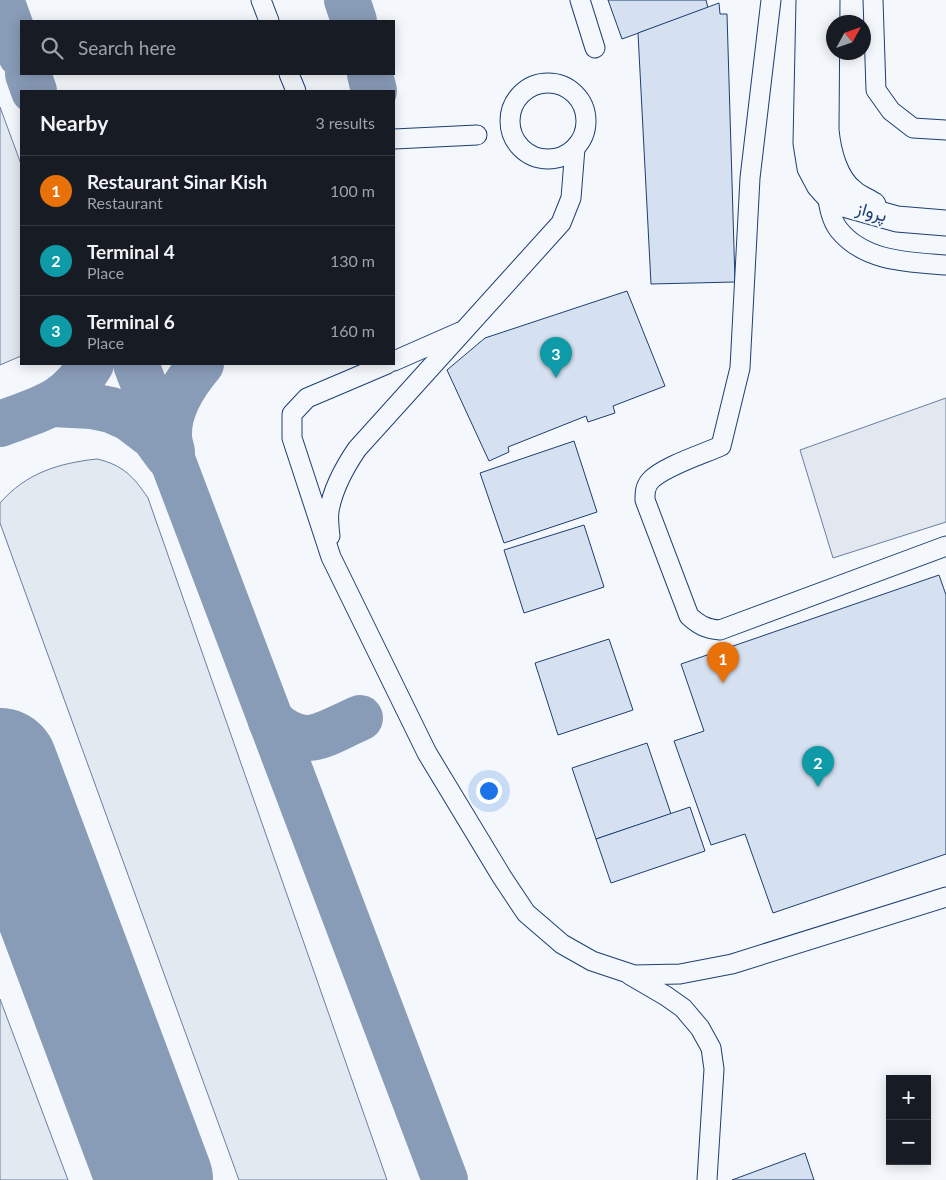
<!DOCTYPE html>
<html lang="en">
<head>
<meta charset="utf-8">
<style>
  :root { --surface:#171b24; --page:#242831; --text:#f1f3f6; --muted:#9ea1a6; --line:#363941; --accent:#b45309 }
  body { margin:0; font-family:Lato,Vazirmatn,sans-serif; background:var(--page); color:var(--text) }
  .controls { position:absolute; right:15px; bottom:15px; display:grid; overflow:hidden; border-radius:0px; box-shadow:0 2px 12px #0003 }
  .controls button { width:45px; height:45px; display:grid; place-items:center; padding:0; border:0; border-bottom:1px solid var(--line); background:var(--surface); color:var(--text); font:25px sans-serif }
  .compass { position:absolute; left:826px; top:15px; width:45px; height:45px; border-radius:50%; background:var(--surface); box-shadow:0 2px 12px #0003; rotate:50deg }
  .you { position:absolute; left:488px; top:790px; width:18px; height:18px; margin:-12px; border:4px solid #fff; border-radius:50%; background:#1a73e8; box-shadow:0 0 0 8px #1a73e833 }
  .badge { display:grid; place-items:center; width:32px; height:32px; border-radius:50%; background:var(--accent); color:#fff; font-size:16px; font-weight:700 }
  .pin { position:absolute; translate:-50% -41px; filter:drop-shadow(0 1px 2px #0008) }
  .pin::after { content:''; position:absolute; top:26px; width:18px; height:15px; background:inherit; clip-path:polygon(0 0,100% 0,50% 100%) }
  .list { margin:0; padding:0; list-style:none }
  h2 { display:flex; justify-content:space-between; align-items:center; height:65px; margin:0; padding:0 20px; font-size:21px }
  h2 small { font-size:16px; font-weight:400; color:var(--muted) }
  .list li { display:grid; grid-template-columns:32px 1fr auto; gap:15px; align-items:center; box-sizing:border-box; height:70px; padding:0 20px; border-top:1px solid var(--line) }
  .list b { display:block; font-size:19px; white-space:nowrap }
  .list p { margin:0; font-size:16px; white-space:nowrap; color:var(--muted) }
  .list em { font-size:16px; font-style:normal; color:var(--muted) }
  .icon { flex:none; width:28px; height:28px; fill:none; stroke:currentColor; stroke-width:2; stroke-linecap:round; stroke-linejoin:round }
  .map { position:relative; flex:none; width:946px; height:1180px; overflow:hidden }
  .search { position:absolute; background:var(--surface); box-shadow:0 2px 12px #0003; left:20px; top:20px; width:375px; height:55px; display:flex; align-items:center; gap:12px; box-sizing:border-box; padding:0 18px; border-radius:0px; color:var(--muted); font-size:19px }
  .panel { position:absolute; background:var(--surface); box-shadow:0 2px 12px #0003; left:20px; top:90px; width:375px; height:275px; border-radius:0px }
  .map>svg:first-child { display:block }
  .green { fill:#e3e9f0; stroke:#687fa3 }
  .parking { fill:#e3e8f0; stroke:#687fa3 }
  .lines { fill:none; stroke-linecap:round; stroke-linejoin:round }
  .taxiway { stroke:#889bb7; stroke-width:46 }
  .runway { stroke:#889bb7; stroke-width:116 }
  .building { fill:#d5e0f0; stroke:#1d3f73 }
  .minor-casing { stroke:#1d3f73; stroke-width:21 }
  .major-casing { stroke:#1d3f73; stroke-width:27 }
  .minor { stroke:#f4f7fb; stroke-width:19 }
  .major { stroke:#f4f7fb; stroke-width:25 }
  .labels { text-anchor:middle; dominant-baseline:central; stroke-width:4; stroke-linejoin:round; paint-order:stroke }
  .street-label { font-size:18px; fill:#1d3f73; stroke:#f4f7fb }
</style>
</head>
<body>
<div class="map">
<svg width="946" height="1180" viewBox="0 0 946 1180">
  <rect width="100%" height="100%" fill="#f4f7fb"/>
  <g class="green">
    <path d="M0 107 21 164V356L0 365Z"/>
    <path d="M97 459C123 465 134 477 148 498L387 1180H239L0 523V503C26 473 59 463 97 459Z"/>
    <path d="M0 999 68 1180H0Z"/>
  </g>
  <path class="parking" d="M946 398V522L833 558 800 450Z"/>
  <g class="lines">
    <g class="taxiway">
      <path d="M1 0 21 55"/>
      <path d="M347 0 354 21"/>
      <path d="M28 74 34 91"/>
      <path d="M370 74 374 91"/>
      <path d="M136 364 445 1180"/>
      <path d="M52 404 92 406 111 410 129 418 154 437 168 456"/>
      <path d="M0 424C42 408 66 405 91 364"/>
      <path d="M172 452C171 447 169 441 169 436 168 410 185 383 201 364"/>
      <path d="M271 721C306 752 323 734 360 718"/>
    </g>
    <path class="runway" d="M0 766 155 1180"/>
  </g>
  <g class="building">
    <path d="M608 0H706L708 8 622 39Z"/>
    <path d="M719 3 720 14H727L735 282 651 284 638 33Z"/>
    <path d="M627 291 665 386 613 406 615 413 588 422 586 416 508 447 509 452 489 461 447 370 485 338Z"/>
    <path d="M574 441 597 512 504 543 480 473Z"/>
    <path d="M584 525 604 587 524 613 504 550Z"/>
    <path d="M939 575 946 595V854L773 913 745 834 711 845 674 741 704 731 681 664Z"/>
    <path d="M609 639 633 710 558 735 535 663Z"/>
    <path d="M647 743 671 814 596 839 572 768Z"/>
    <path d="M690 807 705 851 611 883 596 839Z"/>
    <path d="M805 1153 814 1180H732Z"/>
  </g>
  <g class="lines">
    <defs>
      <g id="minor">
        <path d="M261 0 269 21"/>
        <path d="M580 0 595 48"/>
        <path d="M771 0 750 178 740 368 721 446C703 454 662 467 650 481 645 487 645 493 645 500L689 616C699 625 706 629 720 630L946 546"/>
        <path d="M873 0 876 90 891 111 913 128 946 130"/>
        <path d="M289 74 296 91"/>
        <circle cx="548" cy="121" r="38"/>
        <path d="M394 139 477 135"/>
        <path d="M827 194C829 206 831 220 839 230 865 262 909 262 946 265"/>
        <path d="M394 361 460 332"/>
        <path d="M387 364 307 398 292 414V438L331 557 427 753 502 877 526 913 562 944 592 961 634 975 680 974 732 964 946 897"/>
        <path d="M330 536C329 528 328 519 329 511 333 488 344 468 357 449L561 223 571 198 575 148"/>
        <path d="M630 975 666 996 683 1008 700 1028 711 1048 714 1069 707 1180"/>
      </g>
      <g id="major">
        <path d="M809 0 806 143 810 168 819 185 827 194 840 203 897 219 946 223"/>
        <path d="M827 0 826 130C828 151 835 180 853 193 859 198 867 201 873 205"/>
      </g>
    </defs>
    <use href="#minor" class="minor-casing"/>
    <use href="#major" class="major-casing"/>
    <use href="#minor" class="minor"/>
    <use href="#major" class="major"/>
  </g>
  <g class="labels">
    <g class="street-label">
      <text transform="translate(872 211) rotate(16)">پرواز</text>
    </g>
  </g>
</svg>
<div class="controls">
<button>+</button>
<button>−</button>
</div>
<svg class="compass" viewBox="-18 -18 36 36"><path d="M0-13l5 13h-10z" fill="#e53935"/><path d="M0 13l5-13h-10z" fill="#9ea1a6"/></svg>
<div class="you"></div>
<div class="pin badge" style="left:723px;top:683px;background:#e8710a">1</div>
<div class="pin badge" style="left:818px;top:787px;background:#0f9aa8">2</div>
<div class="pin badge" style="left:556px;top:378px;background:#0f9aa8">3</div>
<div class="search"><svg class="icon" aria-label="search" viewBox="0 0 24 24"><circle cx="10" cy="10" r="6"/><path d="M15 15l6 6"/></svg>Search here</div>
<section class="panel">
<h2>Nearby<small>3 results</small></h2>
<ul class="list">
<li><span class="badge" style="background:#e8710a">1</span><div><b>Restaurant Sinar Kish</b><p>Restaurant</p></div><em>100 m</em></li>
<li><span class="badge" style="background:#0f9aa8">2</span><div><b>Terminal 4</b><p>Place</p></div><em>130 m</em></li>
<li><span class="badge" style="background:#0f9aa8">3</span><div><b>Terminal 6</b><p>Place</p></div><em>160 m</em></li>
</ul>
</section>
</div>
</body>
</html>
